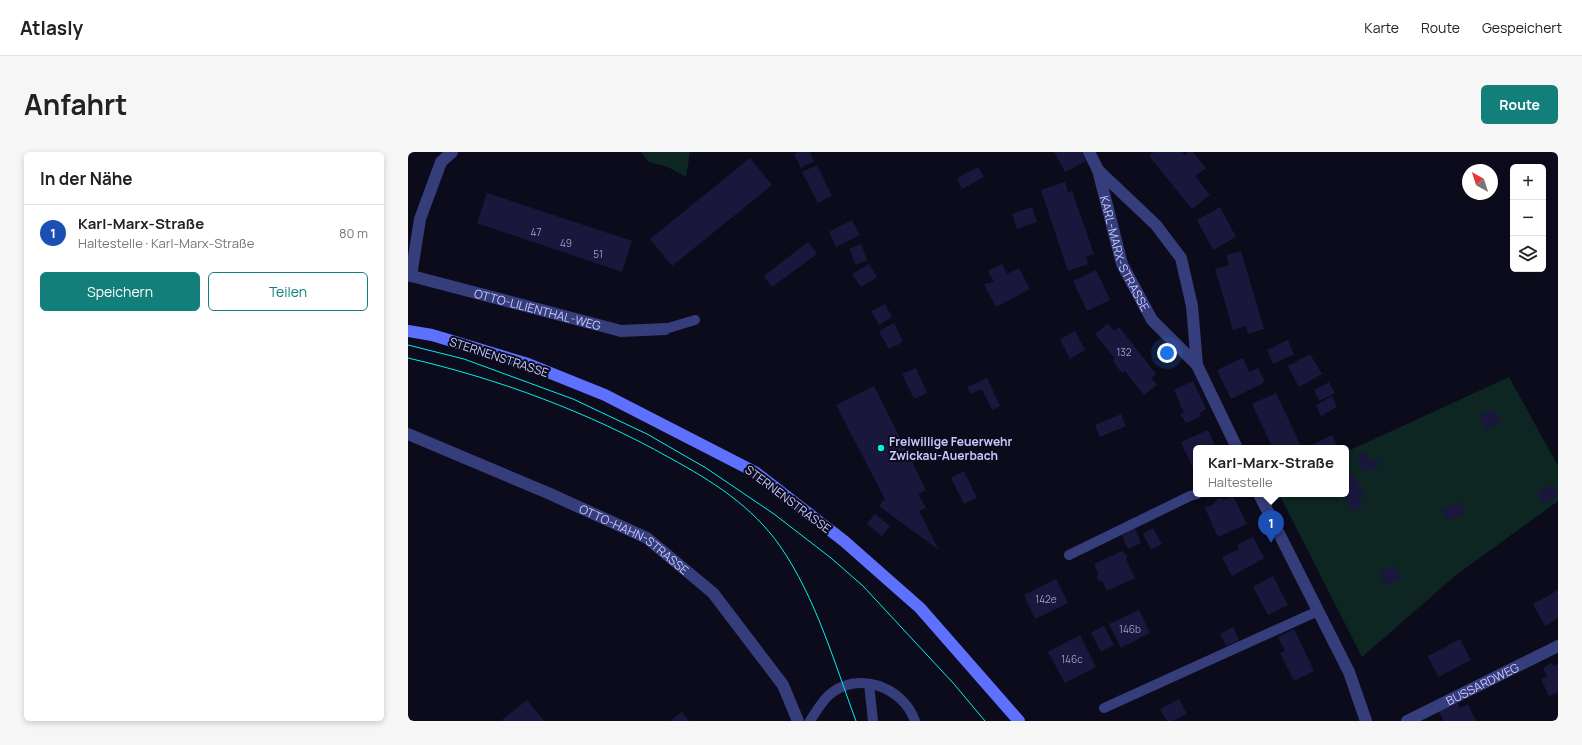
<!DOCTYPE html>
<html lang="de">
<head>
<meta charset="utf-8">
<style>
  :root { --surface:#fff; --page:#f6f6f6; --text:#222; --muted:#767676; --line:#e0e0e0; --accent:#137f7b }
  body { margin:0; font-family:Manrope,sans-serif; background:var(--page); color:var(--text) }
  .controls { position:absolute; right:12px; top:12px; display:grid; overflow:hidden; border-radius:6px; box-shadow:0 2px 6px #0003 }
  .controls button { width:36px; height:36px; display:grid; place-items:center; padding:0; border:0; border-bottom:1px solid var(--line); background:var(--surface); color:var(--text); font:20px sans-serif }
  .compass { position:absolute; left:1054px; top:12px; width:36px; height:36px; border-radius:50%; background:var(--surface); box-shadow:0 2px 6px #0003; rotate:321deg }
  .you { position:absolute; left:759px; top:201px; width:14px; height:14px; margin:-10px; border:3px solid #fff; border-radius:50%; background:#1a73e8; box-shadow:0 0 0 6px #1a73e833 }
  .badge { display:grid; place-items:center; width:26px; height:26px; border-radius:50%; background:var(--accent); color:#fff; font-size:13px; font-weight:700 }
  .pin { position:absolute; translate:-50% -33px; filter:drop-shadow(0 1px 2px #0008) }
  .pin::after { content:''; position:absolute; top:21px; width:14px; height:12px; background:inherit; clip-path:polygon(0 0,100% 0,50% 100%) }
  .popup { position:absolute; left:785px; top:293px; width:156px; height:52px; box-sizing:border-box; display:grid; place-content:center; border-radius:6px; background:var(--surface); filter:drop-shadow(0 1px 3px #0005); font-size:13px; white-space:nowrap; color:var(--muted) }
  .popup b { font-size:15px; color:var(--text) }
  .popup::after { content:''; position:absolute; left:50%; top:100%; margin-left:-8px; border:8px solid transparent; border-top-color:var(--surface) }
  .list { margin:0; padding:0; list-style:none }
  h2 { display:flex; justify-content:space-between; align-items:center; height:52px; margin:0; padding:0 16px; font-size:17px }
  h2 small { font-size:13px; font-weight:400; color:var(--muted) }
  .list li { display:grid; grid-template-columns:26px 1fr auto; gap:12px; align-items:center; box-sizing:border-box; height:56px; padding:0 16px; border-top:1px solid var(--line) }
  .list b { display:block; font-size:15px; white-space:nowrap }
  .list p { margin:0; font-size:13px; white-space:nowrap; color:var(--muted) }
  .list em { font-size:13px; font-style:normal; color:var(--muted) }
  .actions { display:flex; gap:8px; padding:12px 16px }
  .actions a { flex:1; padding:9px 0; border:1px solid var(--accent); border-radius:6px; text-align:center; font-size:14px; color:var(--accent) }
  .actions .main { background:var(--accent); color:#fff }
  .icon { flex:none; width:22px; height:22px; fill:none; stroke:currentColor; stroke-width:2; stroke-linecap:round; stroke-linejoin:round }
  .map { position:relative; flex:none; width:1150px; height:569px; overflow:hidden; border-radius:6px }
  header { display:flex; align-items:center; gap:24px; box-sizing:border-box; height:56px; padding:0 20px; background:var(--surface); border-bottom:1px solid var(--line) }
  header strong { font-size:19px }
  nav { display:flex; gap:22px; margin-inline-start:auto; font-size:14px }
  .intro { display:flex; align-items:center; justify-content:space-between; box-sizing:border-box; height:96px; padding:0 24px }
  h1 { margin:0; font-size:28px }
  .button { padding:10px 18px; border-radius:6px; background:var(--accent); color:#fff; font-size:14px; font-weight:700 }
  main { display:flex; gap:24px; padding:0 24px }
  aside { flex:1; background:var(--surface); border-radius:6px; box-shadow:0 2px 6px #0003 }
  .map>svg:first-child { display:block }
  .green { fill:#0e2622 }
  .building { fill:#1a173d }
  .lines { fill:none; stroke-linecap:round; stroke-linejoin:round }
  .lane { stroke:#363d7b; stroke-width:10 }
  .street { stroke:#363d7b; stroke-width:12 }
  .secondary { stroke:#5e70fe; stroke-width:12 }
  .tram { stroke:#01f0e7; stroke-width:1 }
  .poi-dot { fill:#01f0e7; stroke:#0c0b1c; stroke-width:1.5 }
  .labels { text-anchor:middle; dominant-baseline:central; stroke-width:4; stroke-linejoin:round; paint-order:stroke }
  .number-label { font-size:10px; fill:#9c9cce }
  .street-label { font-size:12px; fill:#c7c8ff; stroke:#0c0b1c }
  .poi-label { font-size:12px; font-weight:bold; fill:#c7c8ff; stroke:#0c0b1c; text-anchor:start }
</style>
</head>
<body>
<header>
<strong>Atlasly</strong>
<nav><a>Karte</a><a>Route</a><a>Gespeichert</a></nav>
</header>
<div class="intro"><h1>Anfahrt</h1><a class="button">Route</a></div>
<main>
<aside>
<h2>In der Nähe<small></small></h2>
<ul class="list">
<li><span class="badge" style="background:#1a4fb4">1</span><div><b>Karl-Marx-Straße</b><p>Haltestelle · Karl-Marx-Straße</p></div><em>80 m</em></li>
</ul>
<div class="actions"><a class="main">Speichern</a><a>Teilen</a></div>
</aside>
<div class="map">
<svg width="1150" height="569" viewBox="0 0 1150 569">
  <rect width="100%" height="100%" fill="#0c0b1c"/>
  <g class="green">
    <path d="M233 0H282L278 25 260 15 241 10Z"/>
    <path d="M1101 225 1150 314V349L1048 423 954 505 871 342H938V300Z"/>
  </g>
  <g class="building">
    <path d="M390 0H402L406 9 393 16 386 2Z"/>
    <path d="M646 0H674L678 9 657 20Z"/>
    <path d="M746 0H774L777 3 780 0H785L798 16 787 24 802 43 784 57 741 4Z"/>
    <path d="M342 6 364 33 264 114 242 87Z"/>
    <path d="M409 13 424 44 410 51 394 20Z"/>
    <path d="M570 15 576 25 554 37 549 26Z"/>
    <path d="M657 30 660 40 664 39 686 102 678 105 680 112 660 119 633 38Z"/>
    <path d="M79 41 224 89 214 120 69 71Z"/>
    <path d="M624 55 629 70 609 77 604 62Z"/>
    <path d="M812 55 828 85 805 98 789 68Z"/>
    <path d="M444 68 452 83 428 95 421 80Z"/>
    <path d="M400 90 409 102 364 135 356 124Z"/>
    <path d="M453 92 459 108 448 113 441 97Z"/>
    <path d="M833 99 856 177 840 182 838 174 825 178 807 117 821 113 818 103Z"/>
    <path d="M461 112 469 125 453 135 444 122Z"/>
    <path d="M594 112 599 122 611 116 622 137 588 155 576 132 586 130 580 119Z"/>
    <path d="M688 118 702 148 679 159 665 129Z"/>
    <path d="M477 152 484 165 471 173 463 159Z"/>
    <path d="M486 171 495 190 481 197 471 179Z"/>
    <path d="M700 172 706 179 711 175 748 222 743 226 749 233 736 243 717 219 714 221 705 209 707 207 687 182Z"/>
    <path d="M667 179 677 198 662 207 652 187Z"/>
    <path d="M880 188 886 202 865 212 859 198Z"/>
    <path d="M902 202 914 222 891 235 880 214Z"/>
    <path d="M835 206 841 220 850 216 857 230 823 247 809 218Z"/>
    <path d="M508 216 519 241 506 247 494 222Z"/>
    <path d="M579 226 592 254 584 258 574 237 563 242 559 235Z"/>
    <path d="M785 229 798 257 791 261 793 264 778 271 772 262 776 261 766 238Z"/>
    <path d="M921 230 927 241 911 249 906 238Z"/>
    <path d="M466 234 518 338 510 342 518 356 511 359 531 398 471 354 477 347 428 253Z"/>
    <path d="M868 241 894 296H865L844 252Z"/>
    <path d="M924 244 929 255 913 264 908 253Z"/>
    <path d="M1087 257 1093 270 1078 278 1071 264Z"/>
    <path d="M713 262 718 274 692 285 687 273Z"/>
    <path d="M800 278 808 296H788V323L773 290Z"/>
    <path d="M924 283 930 296H902L901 294Z"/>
    <path d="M958 299 962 310 970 307 973 313 955 321 948 304Z"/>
    <path d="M556 319 569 346 556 352 543 326Z"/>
    <path d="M945 322 957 345 951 348 954 355 945 359 936 342H938V325Z"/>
    <path d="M1144 333 1150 345 1135 352 1129 340Z"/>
    <path d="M825 344 839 372 810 385 797 356 806 352 808 348 813 346 816 348Z"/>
    <path d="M1052 349 1057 361 1039 368 1034 357Z"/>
    <path d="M467 362 482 374 474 384 459 372Z"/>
    <path d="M745 376 754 392 743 398 735 382Z"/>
    <path d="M727 377 733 391 720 397 714 383Z"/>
    <path d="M845 385 856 406 824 424 814 405 831 397 829 393Z"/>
    <path d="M714 399 720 404 718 407 727 426 699 439 695 430 690 428 689 425 690 421 686 412Z"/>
    <path d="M987 413 993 426 978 434 971 421Z"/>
    <path d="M865 424 880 453 860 463 845 435Z"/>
    <path d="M648 427 660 451 627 467 616 443Z"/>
    <path d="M1150 438V466L1137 474 1125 452Z"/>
    <path d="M731 458 742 481 713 496 701 472Z"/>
    <path d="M696 474 706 493 693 500 683 481Z"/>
    <path d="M825 475 831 488 818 494 812 482Z"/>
    <path d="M886 477 906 519 886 529 872 501 877 499 870 485Z"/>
    <path d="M672 483 688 515 657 531 640 500Z"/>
    <path d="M1052 487 1063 508 1030 525 1020 504Z"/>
    <path d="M1144 511 1146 514 1150 512V540L1141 544 1133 527 1139 524 1135 516Z"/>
    <path d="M771 547 779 562 765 569H759L752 557Z"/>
    <path d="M119 548 136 569H95L94 568Z"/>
    <path d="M1049 550 1052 556 1060 552 1068 569H1033L1035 568 1031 559Z"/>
    <path d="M274 560 281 569H262Z"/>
  </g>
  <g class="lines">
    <g class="lane">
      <path d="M257 177 287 168"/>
      <path d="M661 403 782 344 789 342"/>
      <path d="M461 532 465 569"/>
      <path d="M696 556 910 459"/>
      <path d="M402 569C407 561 413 551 420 544 449 517 495 535 507 569"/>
    </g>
    <g class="street">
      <path id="s1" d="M681 0 690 18 714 112 744 168 789 213 829 296"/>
      <path d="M690 18 748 73 773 106 784 154 789 213"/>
      <path id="s2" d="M0 123 213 179 257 177"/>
      <path d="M3 124 12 67 33 10 44 0"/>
      <path id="s3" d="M0 282 140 341 239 386 305 441 375 533 390 569"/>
      <path d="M851 342 941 520 958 569"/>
      <path id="s4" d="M999 569 1150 494"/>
    </g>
    <path class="secondary" d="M0 179 24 183 120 212 197 243 347 320 436 389 512 456 611 569"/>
    <g class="tram">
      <path d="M0 193 56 207 165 247 239 282 298 316 366 362 423 406 455 434 546 532 577 569"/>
      <path d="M0 206C91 227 180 260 262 306 304 329 344 354 372 394 408 446 426 510 448 569"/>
    </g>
  </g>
  <circle class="poi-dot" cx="473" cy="296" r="4"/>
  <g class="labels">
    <g class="number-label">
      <text x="128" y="80">47</text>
      <text x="158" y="91">49</text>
      <text x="190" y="102">51</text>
      <text x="716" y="200">132</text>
      <text x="638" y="447">142e</text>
      <text x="722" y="477">146b</text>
      <text x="664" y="507">146c</text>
    </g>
    <g class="street-label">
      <text stroke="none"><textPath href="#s1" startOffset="108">KARL-MARX-STRASSE</textPath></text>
      <text stroke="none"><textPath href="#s2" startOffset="134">OTTO-LILIENTHAL-WEG</textPath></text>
      <text transform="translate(91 205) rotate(18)">STERNENSTRASSE</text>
      <text transform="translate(380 347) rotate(37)">STERNENSTRASSE</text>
      <text stroke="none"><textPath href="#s3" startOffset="250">OTTO-HAHN-STRASSE</textPath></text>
      <text stroke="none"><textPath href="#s4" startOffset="84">BUSSARDWEG</textPath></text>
    </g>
    <g class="poi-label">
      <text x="481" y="289">Freiwillige Feuerwehr<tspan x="481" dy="14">Zwickau-Auerbach</tspan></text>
    </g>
  </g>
</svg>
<div class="controls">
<button>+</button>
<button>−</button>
<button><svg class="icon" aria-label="layers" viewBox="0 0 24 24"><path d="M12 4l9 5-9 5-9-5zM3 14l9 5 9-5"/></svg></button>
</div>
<svg class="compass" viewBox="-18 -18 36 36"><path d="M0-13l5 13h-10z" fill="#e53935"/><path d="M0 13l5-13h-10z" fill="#767676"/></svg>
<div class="you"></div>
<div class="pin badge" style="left:863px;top:391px;background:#1a4fb4">1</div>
<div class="popup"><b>Karl-Marx-Straße</b>Haltestelle</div>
</div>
</main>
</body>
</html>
